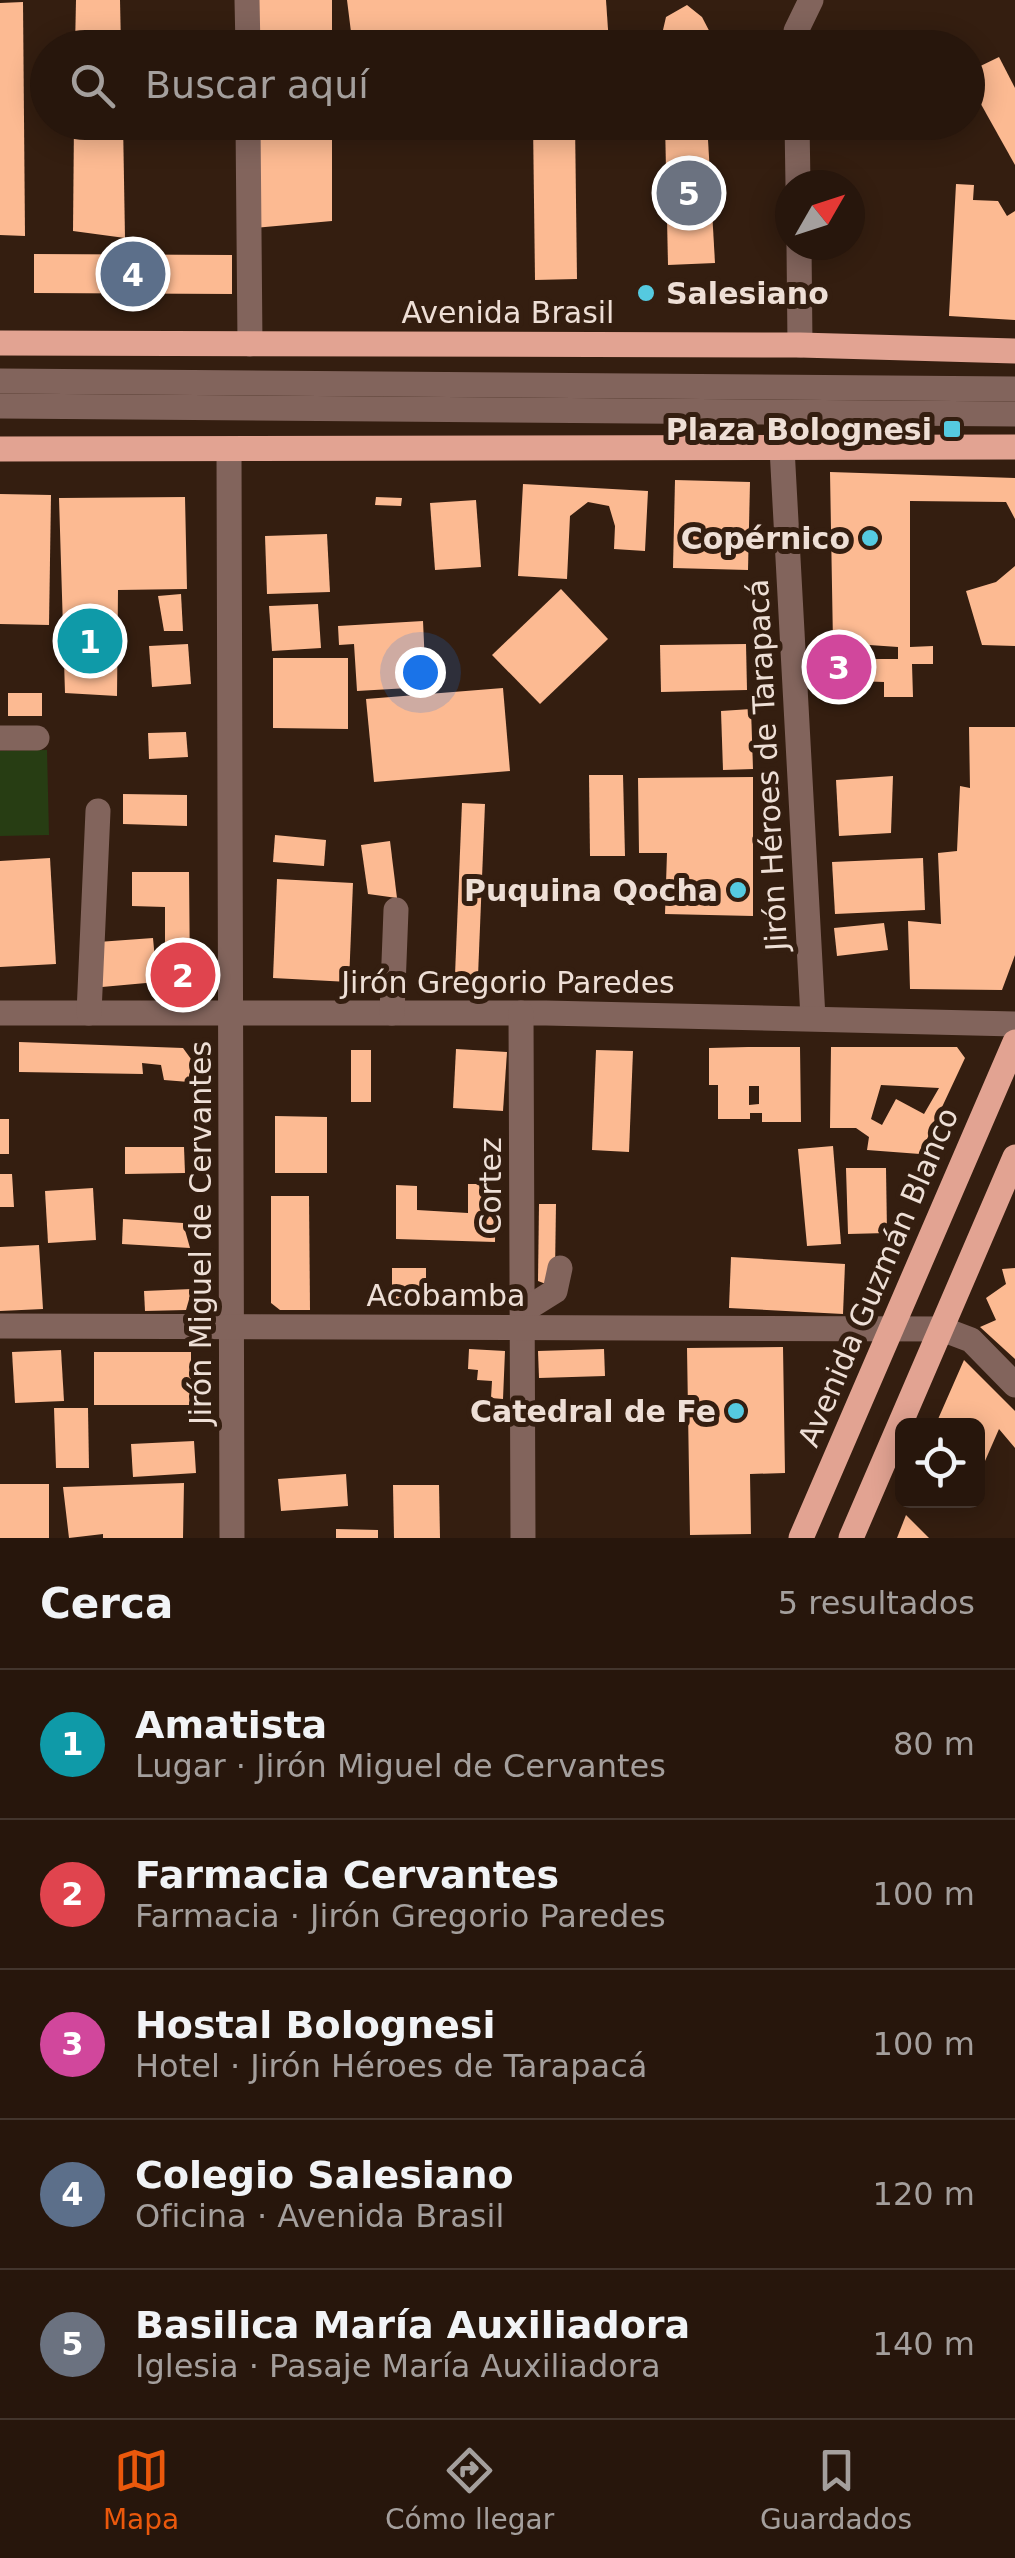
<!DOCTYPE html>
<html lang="es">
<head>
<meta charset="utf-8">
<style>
  :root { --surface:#27160c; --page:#2f1f15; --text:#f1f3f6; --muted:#a49f9d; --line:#43352d; --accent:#ea580c }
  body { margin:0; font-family:"DejaVu Sans",sans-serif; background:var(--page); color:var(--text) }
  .controls { position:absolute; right:30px; bottom:30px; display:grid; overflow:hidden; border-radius:15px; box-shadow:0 5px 25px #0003 }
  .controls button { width:90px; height:90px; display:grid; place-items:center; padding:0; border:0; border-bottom:2px solid var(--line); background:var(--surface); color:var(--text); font:50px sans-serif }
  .compass { position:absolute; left:775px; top:170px; width:90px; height:90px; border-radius:50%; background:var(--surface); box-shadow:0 5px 25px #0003; rotate:51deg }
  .you { position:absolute; left:420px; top:672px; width:35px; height:35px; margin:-25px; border:8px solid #fff; border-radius:50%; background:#1a73e8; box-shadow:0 0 0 15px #1a73e833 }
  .badge { display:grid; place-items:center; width:65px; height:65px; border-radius:50%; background:var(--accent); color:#fff; font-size:32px; font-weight:700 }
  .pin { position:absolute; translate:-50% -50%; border:5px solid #fff; box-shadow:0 2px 10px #0006 }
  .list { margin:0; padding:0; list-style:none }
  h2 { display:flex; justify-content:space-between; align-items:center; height:130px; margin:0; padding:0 40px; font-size:42px }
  h2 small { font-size:32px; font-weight:400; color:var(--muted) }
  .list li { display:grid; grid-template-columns:65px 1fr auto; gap:30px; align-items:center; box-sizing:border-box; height:150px; padding:0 40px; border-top:2px solid var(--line) }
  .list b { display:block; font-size:38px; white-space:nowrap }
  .list p { margin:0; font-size:32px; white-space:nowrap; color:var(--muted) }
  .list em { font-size:32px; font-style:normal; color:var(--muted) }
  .icon { flex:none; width:55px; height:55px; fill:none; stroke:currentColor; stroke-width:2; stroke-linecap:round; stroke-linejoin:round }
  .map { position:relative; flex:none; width:1015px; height:1538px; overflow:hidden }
  .search { position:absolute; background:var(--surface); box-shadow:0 5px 25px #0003; left:30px; right:30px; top:30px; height:110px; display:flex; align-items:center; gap:25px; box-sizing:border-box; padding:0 35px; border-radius:55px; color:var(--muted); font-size:38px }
  .sheet { height:880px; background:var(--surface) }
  nav { display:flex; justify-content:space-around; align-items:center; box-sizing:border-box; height:140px; border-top:2px solid var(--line); background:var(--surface); font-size:28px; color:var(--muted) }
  nav a { display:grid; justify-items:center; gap:5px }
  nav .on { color:var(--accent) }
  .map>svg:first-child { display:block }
  .green { fill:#273d13 }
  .building { fill:#fcba92; fill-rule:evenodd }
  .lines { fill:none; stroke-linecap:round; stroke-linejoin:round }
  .minor { stroke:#82645c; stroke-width:25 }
  .major { stroke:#e2a392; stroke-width:25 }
  .poi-dot { fill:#55cae0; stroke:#341e10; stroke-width:4 }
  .labels { text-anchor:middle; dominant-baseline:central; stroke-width:10; stroke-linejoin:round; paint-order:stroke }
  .poi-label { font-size:30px; font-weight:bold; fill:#eedfd6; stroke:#341e10; text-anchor:end }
  .street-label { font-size:30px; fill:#eedfd6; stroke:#341e10 }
</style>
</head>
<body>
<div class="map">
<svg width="1015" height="1538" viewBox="0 0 1015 1538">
  <rect width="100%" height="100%" fill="#341e10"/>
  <path class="green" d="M47 750 49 835 0 836V751Z"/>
  <g class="building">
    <path d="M76 0H120L121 48H75Z"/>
    <path d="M259 0H332V48H258Z"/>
    <path d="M347 0H606L609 44 353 48Z"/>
    <path d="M23 2 25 236 0 235V3Z"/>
    <path d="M687 5 702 17 716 44 730 48H644V36L660 43 666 17Z"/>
    <path d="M999 57 1015 88V165L968 81V72Z"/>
    <path d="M74 122H123L125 238 73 231Z"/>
    <path d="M256 122H332V221L254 228Z"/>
    <path d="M533 122H575L577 279 535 280Z"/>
    <path d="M665 122H707L715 263 668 265Z"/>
    <path d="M956 184 974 185 973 200 998 201 1007 216 1015 211V320L949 316Z"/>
    <path d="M34 254 232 255V294L34 293Z"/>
    <path d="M830 472 1015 478V519L1006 502 910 501V647L933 646V664H912L913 697H884V682L856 681V700H834ZM855 644 898 647V659H862Z"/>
    <path d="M675 480 750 482 748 570 673 568Z"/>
    <path d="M523 484 648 491 645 551 614 549 615 526 609 506 588 502 570 516 567 579 518 576Z"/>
    <path d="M0 494 51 495 49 625 0 624Z"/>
    <path d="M185 497 187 589 118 590 117 696 65 693 59 498Z"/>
    <path d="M376 497 402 498 401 506 375 505Z"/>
    <path d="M476 500 481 567 435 570 430 503Z"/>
    <path d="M327 534 330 592 267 594 265 536Z"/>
    <path d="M1015 566V646L982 645 966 591 996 582Z"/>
    <path d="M561 589 608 639 540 704 492 655Z"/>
    <path d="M181 594 183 631H164L158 596Z"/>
    <path d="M318 604 321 648 272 651 269 606Z"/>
    <path d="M423 621 426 687 357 691 354 644 339 645 338 626Z"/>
    <path d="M188 644 191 684 152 687 149 646Z"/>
    <path d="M746 644 747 690 661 692 660 645Z"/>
    <path d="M273 658H348V729L273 728Z"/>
    <path d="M503 688 510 771 374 782 366 699Z"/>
    <rect x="8" y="693" width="34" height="23"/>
    <path d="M751 709 753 769 723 770 721 711Z"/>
    <path d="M969 727H1015V955L1002 990 910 989 908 921 941 924 938 853 957 851 960 786 970 788Z"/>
    <path d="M186 732 188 757 149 759 148 733Z"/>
    <path d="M589 775H623L625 856H590Z"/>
    <path d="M893 776 891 833 839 836 836 780Z"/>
    <path d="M753 777V916L665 914 667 853H639L638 778Z"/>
    <path d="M123 794 187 795V826L123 824Z"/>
    <path d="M462 803 485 804 478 976 455 975Z"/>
    <path d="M275 835 326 840 324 866 273 862Z"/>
    <path d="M390 841 397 898 368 894 361 845Z"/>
    <path d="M50 858 56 964 0 967V861Z"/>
    <path d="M923 858 925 910 835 914 832 862Z"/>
    <path d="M132 872H189L190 979 165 991V907L132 906Z"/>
    <path d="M277 879 353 883 349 982 273 978Z"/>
    <path d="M884 923 888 950 837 956 834 928Z"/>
    <path d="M153 938 157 982 102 987 98 942Z"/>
    <path d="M19 1042 183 1048 191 1059 189 1082 164 1080 161 1065 142 1063 143 1074 19 1072Z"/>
    <path d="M748 1047H800L801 1122H762V1113H750V1119H718V1085H709V1048ZM749 1086H759V1104L749 1105Z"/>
    <path d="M831 1047H957L965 1058 920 1154 867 1150 869 1137 856 1128H830ZM881 1085 939 1088 924 1114 896 1099 882 1125 871 1119Z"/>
    <path d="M456 1049 507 1052 503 1111 453 1108Z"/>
    <rect x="351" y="1050" width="20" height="52"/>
    <path d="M596 1050 633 1051 629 1152 592 1150Z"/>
    <path d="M275 1116 327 1117V1173H275Z"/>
    <rect x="0" y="1119" width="9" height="35"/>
    <path d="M833 1146 841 1244 807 1246 798 1149Z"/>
    <path d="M125 1147H184L185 1173 125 1174Z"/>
    <path d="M846 1168H886L887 1233 848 1234Z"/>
    <path d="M0 1174H12L14 1207H0Z"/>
    <path d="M468 1184H496L495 1242 396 1239V1185L417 1186V1210L468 1213Z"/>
    <path d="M93 1188 96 1240 48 1243 45 1191Z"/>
    <path d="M271 1196H309L310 1310H280L271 1303Z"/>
    <path d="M539 1204H556L555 1271 546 1284 538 1281Z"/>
    <path d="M123 1219 183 1223 190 1248 122 1244Z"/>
    <path d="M39 1245 43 1309 0 1311V1247Z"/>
    <path d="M731 1257 845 1264 843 1314 729 1308Z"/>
    <rect x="392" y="1268" width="34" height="34"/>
    <path d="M1015 1268V1359L980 1327 996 1320 986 1298 1006 1284 1002 1269Z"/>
    <path d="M192 1289 186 1310 145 1311 144 1291Z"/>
    <path d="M783 1347 785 1473 750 1474 751 1534 690 1535 687 1348Z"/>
    <path d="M469 1349 505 1351 503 1399 491 1398 492 1381 477 1380 478 1370 468 1369Z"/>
    <path d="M604 1349 605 1376 539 1378 538 1351Z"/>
    <path d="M61 1350 64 1401 15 1403 12 1352Z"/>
    <rect x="94" y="1352" width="97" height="53"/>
    <path d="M964 1360 1015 1411V1448L999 1429 978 1477V1426H935Z"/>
    <path d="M54 1408H88L89 1468H56Z"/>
    <path d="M194 1441 196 1473 133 1477 131 1444Z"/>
    <path d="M346 1474 348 1506 281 1511 278 1479Z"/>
    <path d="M184 1483 183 1538H103V1534L69 1538 63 1487Z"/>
    <rect x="0" y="1484" width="49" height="54"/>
    <path d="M393 1485H439L440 1538H394Z"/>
    <path d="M906 1515 929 1538H897Z"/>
    <path d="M336 1529 378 1530V1538H336Z"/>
  </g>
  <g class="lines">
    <g class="minor">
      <path d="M247 0 248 48"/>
      <path d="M796 48V31L811 0"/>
      <path d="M248 122 250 344"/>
      <path d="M797 122 798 185"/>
      <path d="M799 245 800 345"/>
      <path d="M0 381 1015 389"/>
      <path d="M0 406 1015 414"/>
      <path d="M782 448 813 1018"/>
      <path d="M229 449 232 1538"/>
      <path d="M0 738H37"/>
      <path d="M0 1013H546L1015 1024"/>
      <path d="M89 1013 98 811"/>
      <path d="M392 1013 396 910"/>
      <path d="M521 1013 523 1538"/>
      <path d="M523 1311 555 1291 560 1268"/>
      <path d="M0 1326 942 1329 971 1340 1015 1385"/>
    </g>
    <g class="major">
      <path d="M0 343 800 345 1015 351"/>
      <path d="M0 449 1015 447"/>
      <path d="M801 1538 1015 1042"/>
      <path d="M851 1538 1015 1157"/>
    </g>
  </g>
  <g class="poi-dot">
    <circle cx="646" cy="293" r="10"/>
    <rect x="942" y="419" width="20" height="20" rx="5"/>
    <circle cx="870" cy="538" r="10"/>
    <circle cx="738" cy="890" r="10"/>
    <circle cx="736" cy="1411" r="10"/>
  </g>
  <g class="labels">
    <g class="poi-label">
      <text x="666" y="293" text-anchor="start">Salesiano</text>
      <text x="932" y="429">Plaza Bolognesi</text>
      <text x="850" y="538">Copérnico</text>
      <text x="718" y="890">Puquina Qocha</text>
      <text x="716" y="1411">Catedral de Fe</text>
    </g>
    <g class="street-label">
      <text x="508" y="312">Avenida Brasil</text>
      <text transform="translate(767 765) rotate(-93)">Jirón Héroes de Tarapacá</text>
      <text x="508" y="982">Jirón Gregorio Paredes</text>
      <text transform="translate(490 1186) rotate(-90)">Cortez</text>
      <text transform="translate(200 1233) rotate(-90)">Jirón Miguel de Cervantes</text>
      <text transform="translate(878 1277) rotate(-67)">Avenida Guzmán Blanco</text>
      <text x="446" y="1295">Acobamba</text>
    </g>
  </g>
</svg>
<div class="controls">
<button><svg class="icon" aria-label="locate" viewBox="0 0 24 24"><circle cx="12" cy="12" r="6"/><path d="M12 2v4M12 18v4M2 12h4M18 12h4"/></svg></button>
</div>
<svg class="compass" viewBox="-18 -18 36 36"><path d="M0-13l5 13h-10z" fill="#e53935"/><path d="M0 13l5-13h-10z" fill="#a49f9d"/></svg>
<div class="you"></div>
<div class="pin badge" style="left:90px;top:641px;background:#0f9aa8">1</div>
<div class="pin badge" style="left:183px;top:975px;background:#e0444e">2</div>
<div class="pin badge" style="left:839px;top:667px;background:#d1479c">3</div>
<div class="pin badge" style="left:133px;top:274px;background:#5c6f8a">4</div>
<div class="pin badge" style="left:689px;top:193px;background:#6b7280">5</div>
<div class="search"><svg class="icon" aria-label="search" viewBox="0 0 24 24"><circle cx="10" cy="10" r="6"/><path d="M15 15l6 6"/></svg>Buscar aquí</div>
</div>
<section class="sheet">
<h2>Cerca<small>5 resultados</small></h2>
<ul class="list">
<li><span class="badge" style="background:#0f9aa8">1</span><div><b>Amatista</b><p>Lugar · Jirón Miguel de Cervantes</p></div><em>80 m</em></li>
<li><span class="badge" style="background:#e0444e">2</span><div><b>Farmacia Cervantes</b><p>Farmacia · Jirón Gregorio Paredes</p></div><em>100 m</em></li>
<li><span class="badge" style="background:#d1479c">3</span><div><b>Hostal Bolognesi</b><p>Hotel · Jirón Héroes de Tarapacá</p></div><em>100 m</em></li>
<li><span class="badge" style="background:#5c6f8a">4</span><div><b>Colegio Salesiano</b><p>Oficina · Avenida Brasil</p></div><em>120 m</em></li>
<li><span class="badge" style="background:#6b7280">5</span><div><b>Basilica María Auxiliadora</b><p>Iglesia · Pasaje María Auxiliadora</p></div><em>140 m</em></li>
</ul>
</section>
<nav>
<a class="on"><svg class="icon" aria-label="map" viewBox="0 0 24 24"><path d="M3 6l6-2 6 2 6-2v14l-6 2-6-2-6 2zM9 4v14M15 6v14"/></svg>Mapa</a>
<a><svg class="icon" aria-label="directions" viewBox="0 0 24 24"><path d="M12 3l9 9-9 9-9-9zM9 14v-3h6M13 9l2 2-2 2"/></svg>Cómo llegar</a>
<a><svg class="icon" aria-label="saved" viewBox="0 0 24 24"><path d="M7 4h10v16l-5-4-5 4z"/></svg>Guardados</a>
</nav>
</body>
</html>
